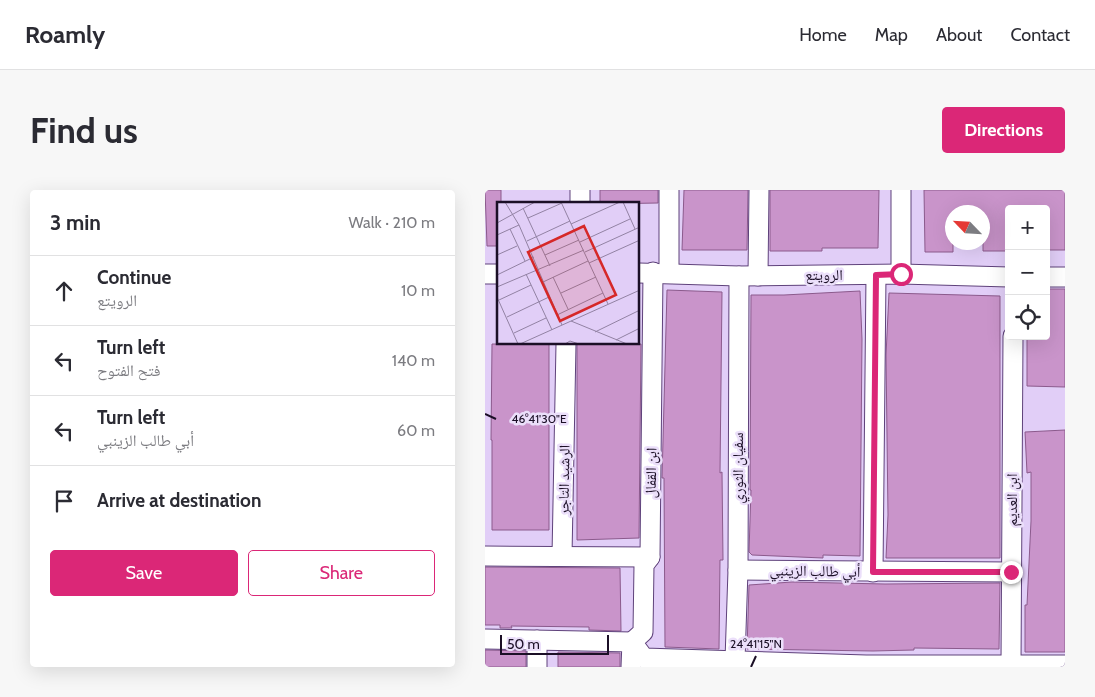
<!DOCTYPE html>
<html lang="en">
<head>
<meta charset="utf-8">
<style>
  :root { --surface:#fff; --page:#f7f7f7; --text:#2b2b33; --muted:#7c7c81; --line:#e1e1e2; --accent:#db2777 }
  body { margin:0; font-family:Cabin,"Noto Naskh Arabic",sans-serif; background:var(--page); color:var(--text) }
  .controls { position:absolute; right:15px; top:15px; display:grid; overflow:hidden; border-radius:5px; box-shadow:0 5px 20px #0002 }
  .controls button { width:45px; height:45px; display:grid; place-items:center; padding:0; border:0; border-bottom:1px solid var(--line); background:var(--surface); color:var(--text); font:25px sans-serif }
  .compass { position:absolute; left:460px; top:15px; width:45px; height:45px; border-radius:50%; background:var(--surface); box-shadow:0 5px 20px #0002; rotate:295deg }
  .scale { position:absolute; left:15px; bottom:12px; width:109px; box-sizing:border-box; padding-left:5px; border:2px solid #1b0f26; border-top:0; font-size:14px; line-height:18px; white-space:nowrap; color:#1b0f26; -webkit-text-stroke:4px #ebdffa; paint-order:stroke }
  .stop { position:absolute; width:15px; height:15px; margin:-11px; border:4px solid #db2777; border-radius:50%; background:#fff }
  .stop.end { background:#db2777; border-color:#fff; box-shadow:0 1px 5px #0008 }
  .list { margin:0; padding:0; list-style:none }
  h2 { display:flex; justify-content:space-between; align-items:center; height:65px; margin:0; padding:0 20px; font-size:21px }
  h2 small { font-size:16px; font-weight:400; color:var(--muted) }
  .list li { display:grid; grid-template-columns:32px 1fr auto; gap:15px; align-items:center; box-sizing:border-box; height:70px; padding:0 20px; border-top:1px solid var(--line) }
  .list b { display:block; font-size:19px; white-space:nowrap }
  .list p { margin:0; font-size:16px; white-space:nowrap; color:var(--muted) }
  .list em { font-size:16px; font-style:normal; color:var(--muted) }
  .actions { display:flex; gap:10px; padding:15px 20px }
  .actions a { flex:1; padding:11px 0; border:1px solid var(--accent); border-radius:5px; text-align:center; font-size:18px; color:var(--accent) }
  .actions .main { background:var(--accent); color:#fff }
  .icon { flex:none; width:28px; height:28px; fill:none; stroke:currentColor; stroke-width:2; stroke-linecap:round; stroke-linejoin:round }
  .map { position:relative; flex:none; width:580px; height:477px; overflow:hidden; border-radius:5px }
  header { display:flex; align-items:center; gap:30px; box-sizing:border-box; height:70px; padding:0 25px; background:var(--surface); border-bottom:1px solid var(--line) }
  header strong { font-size:24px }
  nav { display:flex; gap:28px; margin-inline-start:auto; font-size:18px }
  .intro { display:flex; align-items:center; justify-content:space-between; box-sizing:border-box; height:120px; padding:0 30px }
  h1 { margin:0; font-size:35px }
  .button { padding:12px 22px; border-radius:5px; background:var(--accent); color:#fff; font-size:18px; font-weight:700 }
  main { display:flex; gap:30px; padding:0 30px }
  aside { flex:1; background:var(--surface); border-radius:5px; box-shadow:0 5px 20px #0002 }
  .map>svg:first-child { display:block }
  .building { fill:#c994ca; stroke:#8b5a8c }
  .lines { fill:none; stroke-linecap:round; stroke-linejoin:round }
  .minor-casing { stroke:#5f427b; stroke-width:21 }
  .minor { stroke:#fff; stroke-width:19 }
  .route { stroke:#db2777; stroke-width:6 }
  .ticks { fill:none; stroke:#1b0f26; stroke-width:2 }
  .labels { text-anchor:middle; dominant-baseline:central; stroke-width:5; stroke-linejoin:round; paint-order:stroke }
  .street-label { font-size:15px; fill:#1b0f26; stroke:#ebdffa }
  .inset-road { fill:none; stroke:#9282a3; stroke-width:1 }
  .view { fill:#d62828; fill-opacity:0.15; stroke:#d62828; stroke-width:2.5 }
  .inset-edge { fill:none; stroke:#1b0f26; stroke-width:2.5 }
  .ticks-label { font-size:12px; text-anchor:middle; fill:#1b0f26; stroke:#ebdffa; stroke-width:5; stroke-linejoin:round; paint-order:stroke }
</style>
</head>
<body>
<header>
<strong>Roamly</strong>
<nav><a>Home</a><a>Map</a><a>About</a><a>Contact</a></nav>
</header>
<div class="intro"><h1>Find us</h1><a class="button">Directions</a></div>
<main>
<aside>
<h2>3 min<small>Walk · 210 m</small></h2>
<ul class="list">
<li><svg class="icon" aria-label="ahead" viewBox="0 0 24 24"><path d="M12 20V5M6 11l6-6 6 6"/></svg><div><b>Continue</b><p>الرويتع</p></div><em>10 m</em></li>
<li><svg class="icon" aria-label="left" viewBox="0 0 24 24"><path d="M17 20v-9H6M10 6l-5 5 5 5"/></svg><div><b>Turn left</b><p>فتح الفتوح</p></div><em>140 m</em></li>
<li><svg class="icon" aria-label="left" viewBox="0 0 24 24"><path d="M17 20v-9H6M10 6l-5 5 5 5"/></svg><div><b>Turn left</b><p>أبي طالب الزينبي</p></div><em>60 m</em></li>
<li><svg class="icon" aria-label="arrive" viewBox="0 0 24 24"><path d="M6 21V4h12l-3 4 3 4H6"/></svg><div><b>Arrive at destination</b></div></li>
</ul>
<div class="actions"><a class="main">Save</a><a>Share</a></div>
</aside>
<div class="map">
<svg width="580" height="477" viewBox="0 0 580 477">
  <rect width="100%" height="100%" fill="#e1cef7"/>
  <g class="building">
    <path d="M0 0H16V14H14V56H2Z"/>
    <path d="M115 0H173V13L115 14Z"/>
    <path d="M199 0H263L262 60H197Z"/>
    <path d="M285 0H394L393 58H337V61H285Z"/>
    <path d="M439 0H580V60H561V19H524V61H498V22H468V62H440Z"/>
    <path d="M561 99H580V197L542 196V146H561Z"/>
    <path d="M182 100 237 102 235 283 237 282 238 370H235L234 459 180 457 179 288H177Z"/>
    <path d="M375 101 377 149 375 366 338 365V368L267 365 264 362 266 300H265L266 105H299Z"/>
    <path d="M404 103 515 106V368H401L403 325 401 165Z"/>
    <path d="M7 154H64V340H7V250H6Z"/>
    <path d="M92 154H156L154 348 92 350Z"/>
    <path d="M580 240V462H540V415H542L546 331V282L542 283 540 242Z"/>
    <path d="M0 377 135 378 136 441 104 440V437L26 436 27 438H15V435H0Z"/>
    <path d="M307 392 400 394 515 393 514 459 429 458V460L388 461 262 459 264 395Z"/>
    <path d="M0 460 41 461V477H0Z"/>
    <path d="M73 462 135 463V477H73Z"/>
  </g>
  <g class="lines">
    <defs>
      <g id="minor">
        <path d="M95 14V0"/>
        <path d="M154 83 254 86 416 84 524 87"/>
        <path d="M184 83V0"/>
        <path d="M0 84H14"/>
        <path d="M416 84V0"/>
        <path d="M273 86 274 0"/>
        <path d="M561 87H580"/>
        <path d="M0 366 165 367"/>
        <path d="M77 366 81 154"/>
        <path d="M253 380 526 382"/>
        <path d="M388 382 391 85"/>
        <path d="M0 449 147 452 159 468 381 475H580"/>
        <path d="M250 470 253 380 254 86"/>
        <path d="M526 474 528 146"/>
        <path d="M52 477V450"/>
        <path d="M146 477 147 452 158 442 159 375 165 367 168 82"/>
      </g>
    </defs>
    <use href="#minor" class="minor-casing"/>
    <use href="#minor" class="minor"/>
  </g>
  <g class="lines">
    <path class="route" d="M416 84 391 85 388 382H526"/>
  </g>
  <path class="ticks" d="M0 224 11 229M266 477 271 466"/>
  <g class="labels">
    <g class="street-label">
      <text x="339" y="85">الرويتع</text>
      <text transform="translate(253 278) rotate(-90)">سفيان الثوري</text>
      <text transform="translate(166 283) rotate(-89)">ابن القفال</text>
      <text transform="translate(79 290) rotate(-89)">الرشيد التاجر</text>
      <text transform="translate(527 310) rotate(-90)">ابن العديم</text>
      <text transform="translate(330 381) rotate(1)">أبي طالب الزينبي</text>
    </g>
  </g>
  <g transform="translate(12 12)">
    <rect width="142" height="142" fill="#e1cef7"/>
    <path class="inset-road" d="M8 0 22 23 65 123M64 0 111 102M126 0 138 27M26 6 53 64M31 16 65 1M0 21 38 0M74 22 123 0M13 27 28 59M0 33 22 23M30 39 73 19M83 40 133 17M88 50 143 25M0 53 20 44M48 53 82 38M92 61 143 38M29 72 55 128M0 73 37 55M56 75 71 107M46 80 91 59M0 85 87 48M64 91 99 75M0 95 21 142M2 98 34 83M60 113 106 91M10 115 52 95M74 119 130 142M98 130 143 108M17 131 49 116M119 138 143 126M23 142 143 88M68 142 73 139 82 142"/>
    <path class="view" d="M87 24 119 93 63 119 31 50Z"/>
    <rect width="142" height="142" class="inset-edge"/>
  </g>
  <g class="ticks-label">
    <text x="54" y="233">46°41'30"E</text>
    <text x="271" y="458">24°41'15"N</text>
  </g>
</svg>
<div class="controls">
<button>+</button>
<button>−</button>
<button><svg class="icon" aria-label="locate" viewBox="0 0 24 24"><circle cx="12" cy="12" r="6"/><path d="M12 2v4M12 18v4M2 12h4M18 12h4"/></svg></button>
</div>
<svg class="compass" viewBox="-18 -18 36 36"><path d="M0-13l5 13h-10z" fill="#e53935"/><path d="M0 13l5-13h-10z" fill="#7c7c81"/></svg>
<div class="scale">50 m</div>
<div class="stop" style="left:416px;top:84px"></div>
<div class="stop end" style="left:526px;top:382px"></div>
</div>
</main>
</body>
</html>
